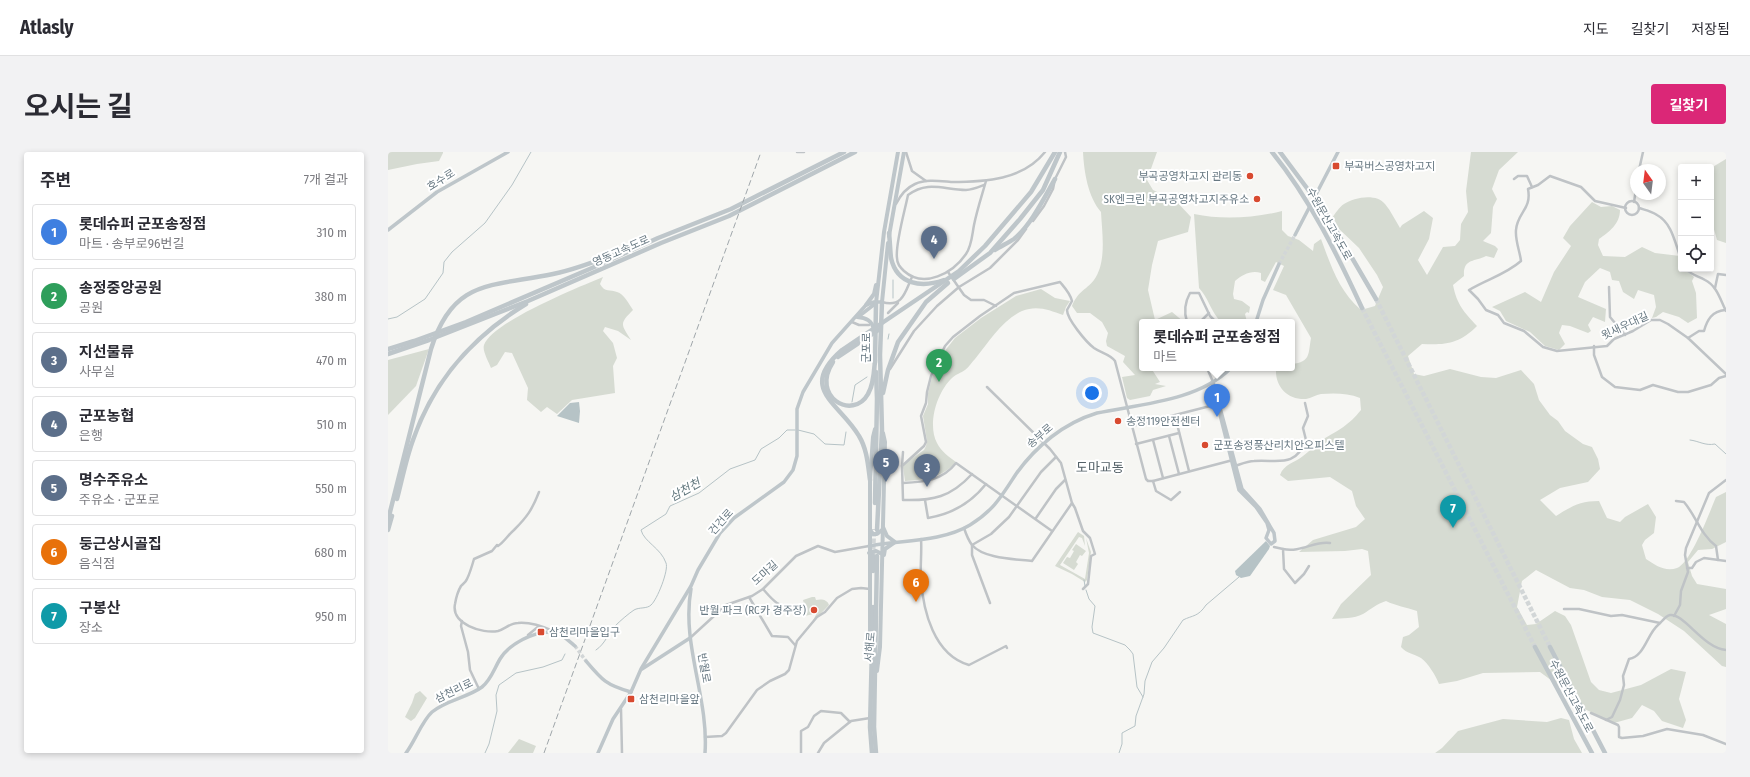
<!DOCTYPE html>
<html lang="ko">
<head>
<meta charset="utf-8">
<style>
  :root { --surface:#fff; --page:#f2f2f3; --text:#2b2b33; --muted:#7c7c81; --line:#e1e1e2; --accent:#db2777 }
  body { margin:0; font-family:"Fira Sans Condensed","Noto Sans KR",sans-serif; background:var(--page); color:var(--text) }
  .controls { position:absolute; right:12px; top:12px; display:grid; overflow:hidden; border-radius:4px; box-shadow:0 2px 6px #0003 }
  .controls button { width:36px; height:36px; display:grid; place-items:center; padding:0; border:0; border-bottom:1px solid var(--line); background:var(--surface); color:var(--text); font:20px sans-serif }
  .compass { position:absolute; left:1242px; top:12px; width:36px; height:36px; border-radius:50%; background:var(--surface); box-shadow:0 2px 6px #0003; rotate:346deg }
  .you { position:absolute; left:704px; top:241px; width:14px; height:14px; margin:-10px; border:3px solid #fff; border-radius:50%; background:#1a73e8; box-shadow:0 0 0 6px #1a73e833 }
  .badge { display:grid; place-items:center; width:26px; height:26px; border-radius:50%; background:var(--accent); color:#fff; font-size:13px; font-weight:700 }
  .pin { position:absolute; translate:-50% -33px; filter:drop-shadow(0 1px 2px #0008) }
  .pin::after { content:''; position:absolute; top:21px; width:14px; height:12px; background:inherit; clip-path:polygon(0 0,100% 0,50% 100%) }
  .popup { position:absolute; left:751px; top:167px; width:156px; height:52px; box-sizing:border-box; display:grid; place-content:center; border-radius:4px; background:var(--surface); filter:drop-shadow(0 1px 3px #0005); font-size:13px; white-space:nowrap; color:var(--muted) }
  .popup b { font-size:15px; color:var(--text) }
  .popup::after { content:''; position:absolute; left:50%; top:100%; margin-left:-8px; border:8px solid transparent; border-top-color:var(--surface) }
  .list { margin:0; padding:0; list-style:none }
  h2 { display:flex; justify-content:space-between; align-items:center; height:52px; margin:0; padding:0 16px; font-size:17px }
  h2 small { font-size:13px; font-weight:400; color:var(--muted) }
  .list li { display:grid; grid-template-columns:26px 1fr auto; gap:12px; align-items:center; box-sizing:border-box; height:56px; margin:0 8px 8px; padding:0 8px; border:1px solid var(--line); border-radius:4px }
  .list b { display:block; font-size:15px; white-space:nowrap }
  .list p { margin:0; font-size:13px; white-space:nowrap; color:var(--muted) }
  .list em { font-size:13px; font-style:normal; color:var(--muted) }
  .icon { flex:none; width:22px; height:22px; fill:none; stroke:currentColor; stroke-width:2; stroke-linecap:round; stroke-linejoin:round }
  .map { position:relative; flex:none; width:1338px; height:601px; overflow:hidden; border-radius:4px }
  header { display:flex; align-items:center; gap:24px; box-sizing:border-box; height:56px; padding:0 20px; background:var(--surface); border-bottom:1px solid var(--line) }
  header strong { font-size:19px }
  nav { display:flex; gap:22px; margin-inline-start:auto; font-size:14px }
  .intro { display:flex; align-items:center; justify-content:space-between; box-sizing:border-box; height:96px; padding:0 24px }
  h1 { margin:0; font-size:28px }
  .button { padding:10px 18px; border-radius:4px; background:var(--accent); color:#fff; font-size:14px; font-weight:700 }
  main { display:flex; gap:24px; padding:0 24px }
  aside { flex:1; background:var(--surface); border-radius:4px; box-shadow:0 2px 6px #0003 }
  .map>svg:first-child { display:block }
  .green { fill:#d6dbd2 }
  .water { fill:#b6c3c6 }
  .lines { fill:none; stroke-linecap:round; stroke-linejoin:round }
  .stream { stroke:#b6c3c6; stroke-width:1 }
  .secondary-tunnel { stroke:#d2d6d7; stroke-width:3.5; stroke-dasharray:3.5 2; stroke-linecap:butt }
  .highway-tunnel { stroke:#d2d6d7; stroke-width:4.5; stroke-dasharray:4.5 2; stroke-linecap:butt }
  .street { stroke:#bfc3c6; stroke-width:2.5 }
  .secondary { stroke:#bec6ca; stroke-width:3.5 }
  .primary { stroke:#bec6ca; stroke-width:4 }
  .highway { stroke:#bec6ca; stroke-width:4.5 }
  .rail { stroke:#9fa6aa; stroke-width:1; stroke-dasharray:6 3; stroke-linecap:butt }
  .poi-dot { fill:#d84a30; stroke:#fff; stroke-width:1.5 }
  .labels { text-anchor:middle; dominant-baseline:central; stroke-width:4; stroke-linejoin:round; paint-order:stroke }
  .poi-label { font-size:11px; fill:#677882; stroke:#fff; text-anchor:start }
  .street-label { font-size:11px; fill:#677882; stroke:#fff }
  .water-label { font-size:12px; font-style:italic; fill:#63797f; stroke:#fff }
  .quarter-label { font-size:13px; fill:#546168; stroke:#fff }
</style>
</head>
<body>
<header>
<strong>Atlasly</strong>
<nav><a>지도</a><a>길찾기</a><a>저장됨</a></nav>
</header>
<div class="intro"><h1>오시는 길</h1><a class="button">길찾기</a></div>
<main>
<aside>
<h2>주변<small>7개 결과</small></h2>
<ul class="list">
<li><span class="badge" style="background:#3f7fe0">1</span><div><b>롯데슈퍼 군포송정점</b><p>마트 · 송부로96번길</p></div><em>310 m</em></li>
<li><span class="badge" style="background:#2e9e5b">2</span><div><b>송정중앙공원</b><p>공원</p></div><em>380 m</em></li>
<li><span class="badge" style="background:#5c6f8a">3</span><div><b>지선물류</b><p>사무실</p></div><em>470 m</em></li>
<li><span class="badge" style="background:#5c6f8a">4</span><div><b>군포농협</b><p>은행</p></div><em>510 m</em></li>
<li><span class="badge" style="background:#5c6f8a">5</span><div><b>명수주유소</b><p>주유소 · 군포로</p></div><em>550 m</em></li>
<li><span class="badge" style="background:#e8710a">6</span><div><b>둥근상시골집</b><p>음식점</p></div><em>680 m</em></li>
<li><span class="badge" style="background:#0f9aa8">7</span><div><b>구봉산</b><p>장소</p></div><em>950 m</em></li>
</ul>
</aside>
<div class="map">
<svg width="1338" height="601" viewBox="0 0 1338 601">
  <rect width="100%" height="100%" fill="#f6f6f3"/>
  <g class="green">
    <path d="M0 0H55V1L51 9 29 12 0 18Z"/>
    <path d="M695 0H769L759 28 765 38 788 49 803 65 800 80 770 89 764 113 760 138 767 168 784 160 796 170H754V216H763L772 230 767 232 778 234 765 238 762 244 742 248 739 246 734 225 747 223 735 210 737 204 719 194 718 189 720 181 714 170 702 161H689L684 154C690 139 697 139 706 128 719 110 714 81 713 60 700 45 696 20 695 0Z"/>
    <path d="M1083 0H1130L1111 18 1104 37 1109 47 1105 55 1103 81 1095 89 1107 94 1110 97 1106 106 1098 104C1087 110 1075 106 1076 124L1065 133C1069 153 1076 160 1089 174 1071 192 1058 193 1034 192L1020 204 1026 222 1036 224 1062 217 1093 225 1108 226 1133 218 1146 232 1151 248 1162 263 1170 269 1177 279 1195 292 1204 295 1210 307 1212 317 1200 330 1172 336 1152 348 1168 364C1184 354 1192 349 1211 349L1219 366 1232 370 1237 365 1260 352 1268 365 1266 381 1257 388 1254 393 1258 407C1267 413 1277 420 1289 416 1303 411 1322 359 1328 345L1338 340V390L1324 397 1310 398 1300 410 1304 424 1309 432 1338 437V457L1321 463 1338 472V515L1334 514 1296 479 1270 462 1242 448 1214 445 1196 438 1182 436 1148 418 1134 429 1129 455 1139 473 1148 472 1167 459 1177 464 1183 473 1203 530 1211 538 1223 541 1253 533 1283 517 1298 520 1291 547 1298 568 1295 576 1274 569 1266 559 1254 553 1244 566 1226 571 1186 552 1183 543 1152 520 1095 521 1069 529 1051 532C1048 524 1040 511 1033 506 1025 501 1019 502 1013 495L1015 485 1021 483 1031 475 1029 459C1018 455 1008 454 998 449 989 452 983 457 975 462 966 467 954 466 944 467L953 452 983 423 980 399 974 397 957 399 911 400 925 388 968 375 977 367 968 354 964 339 942 325 900 329 892 323C896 312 906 311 915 304 922 299 927 293 934 288 952 277 960 274 973 258L972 246C960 241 946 241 933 242 928 243 923 246 918 247 900 248 887 235 888 217L904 216V212C923 210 920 202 923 186L898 143 885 138 896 114 888 110 877 130 873 128V121C863 118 854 123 847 129L845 142 846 147 854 149 862 155 861 161 859 160 857 162 859 170H833C823 160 820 145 811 136L806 62C834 68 866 66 894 59V78L900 84 911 88 925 99 926 92 933 87C943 114 951 139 973 158L987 154 995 135 989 123 971 96 949 75 944 66C947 62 951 55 956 52 966 45 989 41 997 52 1003 59 1007 68 1012 76L1014 73 1036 59 1045 66 1041 87 1030 108 1039 123 1055 95 1067 94 1072 88 1073 72 1080 60 1078 39Z"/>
    <path d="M1338 7V91L1329 88 1323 67V16Z"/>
    <path d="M1204 50 1213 55 1224 54 1232 58C1232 72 1221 80 1211 87L1210 93 1215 104 1237 105 1254 95 1267 101 1292 104 1293 117H1296L1306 125 1304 129 1308 141 1309 166 1300 171 1291 165 1275 160 1268 165 1264 166 1268 155 1266 143 1250 138 1246 147 1235 140 1231 129 1224 128 1222 120 1212 116 1197 130 1190 145 1218 157 1217 170 1205 165 1200 173 1203 179 1200 181 1182 174 1174 173 1171 181 1177 192 1171 198 1157 194 1142 180 1118 169 1112 159 1104 155 1137 140 1153 150 1166 120 1183 94 1175 86 1182 74Z"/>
    <path d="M215 125 212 132C217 141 222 137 229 140 236 142 241 152 245 158 231 172 233 172 243 188L230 179 217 175 215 179 225 191 229 206 225 214 227 241 184 248 169 262 159 255 153 260 139 248 140 236 124 201 117 200 109 213 103 216C101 210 94 199 96 193 104 170 191 135 215 125Z"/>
    <path d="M653 137 667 146 682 149 678 155 675 163C661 158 649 153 634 159 614 168 601 190 587 207 584 210 581 215 577 218 573 221 568 222 564 226 549 240 539 272 549 291 553 299 561 305 568 310 554 326 537 328 517 329L515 315 517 311 536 298 538 294 539 289 535 264 540 252V241L544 225 552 205 567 186 593 166 628 144Z"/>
    <path d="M41 197 28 234 0 263V208Z"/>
    <path d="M690 380 696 384 697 394 694 386 691 385 672 413 697 427 701 401 698 386 703 400 699 428 697 430 684 422 667 414Z"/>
    <path d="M688 392 698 399 694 404 692 403 688 410 690 412 686 418 675 411 679 405 682 406 686 399 684 398Z"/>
    <path d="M424 445H427L428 448C433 447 439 447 441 453L423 472 429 461 417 464 413 453 416 452 415 448Z"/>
    <path d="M32 539 39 546 27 566 23 569 17 565 24 551 27 542Z"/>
    <path d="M1173 566 1181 568 1186 587 1194 601H1047L1054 596 1070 579 1115 567 1159 570Z"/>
    <path d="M131 587 148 594 145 601H120Z"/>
  </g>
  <g class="water">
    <path d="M191 250 192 259 191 271 169 264 182 251Z"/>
    <path d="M878 389 882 394 881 397 862 424 853 426 848 423 847 419Z"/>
  </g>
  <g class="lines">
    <g class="stream">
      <path d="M505 128V146"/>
      <path d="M0 167 9 165 37 147 55 121 56 110 64 100 97 71 124 33 143 0"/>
      <path d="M500 187 501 182"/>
      <path d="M464 250 467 233 479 225"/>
      <path d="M410 278 426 282 437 292 456 293 458 280"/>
      <path d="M1302 288C1311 289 1317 294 1327 292L1338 302"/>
      <path d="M696 428 697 434"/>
      <path d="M698 438 701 447 707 454 704 475 705 481 737 493 742 498 745 502 749 535 755 545"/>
      <path d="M208 498C217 492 220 482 227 474 232 469 240 462 246 458 251 455 259 457 263 453 269 448 281 418 278 411 273 396 256 390 253 378L278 362 282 354 311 341 342 317 367 308 373 297 391 286 399 278H407"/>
      <path d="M97 601 101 592 109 559 108 543 111 533 128 521 155 515 174 508 177 502"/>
      <path d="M731 601 734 592V581L747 574 748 564 756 542 757 529 764 510 776 496 795 468C805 463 810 465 818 453L851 425"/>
    </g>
    <g class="secondary-tunnel">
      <path d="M891 112 907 83"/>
      <path d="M187 494 198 509"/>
    </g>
    <g class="highway-tunnel">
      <path d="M988 147 1162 495"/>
      <path d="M974 156 1147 495"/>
      <path d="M485 404 486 377"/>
    </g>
    <g class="street">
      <path d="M409 0H416"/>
      <path d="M518 0 524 19 538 29"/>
      <path d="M1251 18 1255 0"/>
      <path d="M1126 27 1130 24H1139L1144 35"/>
      <path d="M596 33C591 35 584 38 578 38 556 38 540 28 520 43 517 58 507 93 509 106 509 112 512 115 516 119 536 137 565 121 578 102 584 93 584 83 586 73 589 58 594 43 598 29"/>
      <circle cx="1244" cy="56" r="7"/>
      <path d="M1246 50 1248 37"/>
      <path d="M508 52C512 44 518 36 527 32 538 27 551 29 563 30 597 30 635 28 657 0"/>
      <path d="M1238 56 1207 49 1193 35 1162 24 1150 33 1140 37C1144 57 1129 61 1128 78 1127 88 1132 100 1133 109 1117 123 1099 127 1081 138L1090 147 1098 158 1110 163 1116 171 1136 179 1155 195 1169 199 1219 194 1226 187 1245 179 1263 168H1272L1280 172 1300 186 1311 179H1316C1319 168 1324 159 1337 158"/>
      <path d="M1251 56C1257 58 1263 59 1269 63 1284 71 1287 91 1293 107"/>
      <path d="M645 69 656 54 665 37 667 27 678 5 677 0"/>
      <path d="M1298 117C1303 123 1310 124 1317 128 1329 134 1332 147 1338 159"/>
      <path d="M560 120 576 143 583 148H596L608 154"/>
      <path d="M1221 135 1222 165 1237 183"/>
      <path d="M1327 136 1330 122 1338 123"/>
      <path d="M494 150C515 156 517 140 524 125"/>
      <path d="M500 161 510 151"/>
      <path d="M464 170 471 173H481"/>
      <path d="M799 170C796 161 797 150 802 141H811L822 164 828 170"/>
      <path d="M812 170 821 161"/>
      <path d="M1300 186 1338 222"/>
      <path d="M1206 194V203L1214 225 1227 235 1252 238 1265 233 1290 240H1300L1323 233 1331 226 1338 224"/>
      <path d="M819 216 825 230"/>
      <path d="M502 217 526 179 549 154 571 135 602 116 630 88 638 77"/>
      <path d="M787 264 801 319"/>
      <path d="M744 274 830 252"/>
      <path d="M781 284 791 322"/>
      <path d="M765 288 775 326"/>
      <path d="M748 292 791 281"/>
      <path d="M515 300 514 314 515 348C545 349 563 345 584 322"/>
      <path d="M514 314 536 294 538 290 533 264 538 251 539 240 543 224 557 194 565 185 592 164 626 141 672 130C677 136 682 141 684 149L679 158C679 167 698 190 706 196 713 201 722 202 727 209L758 327 760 329H765L845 308"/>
      <path d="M847 314C853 312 860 309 866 309 889 307 907 317 918 288L915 276 920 264 917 251"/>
      <path d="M765 329 768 339 783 348 792 340"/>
      <path d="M515 331C536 330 554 329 568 311L664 379"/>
      <path d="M151 340C144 358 139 365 126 378 120 383 116 390 110 394L109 393 104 399 86 407C84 414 82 421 79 427 78 430 75 432 73 434 70 439 68 446 67 452 63 472 94 482 110 479 117 477 122 471 130 471 142 470 154 474 165 479"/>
      <path d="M537 348 540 366C564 362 583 351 598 332"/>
      <path d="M1288 349 1296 350C1308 364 1313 383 1328 394L1330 408"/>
      <path d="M684 351 687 356 695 379 702 386 707 402 703 404 700 432 695 437"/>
      <path d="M648 366 668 337 677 328"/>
      <path d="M576 376C578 382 581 389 584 393 596 407 628 407 644 409L684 351 673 311 662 297 599 235"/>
      <path d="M533 387C534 400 532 414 533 427 535 459 546 503 581 513L618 494 619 496"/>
      <path d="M886 395 895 397 896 417 907 431 916 422 921 414"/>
      <path d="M895 397C913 401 928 388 942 391"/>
      <path d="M1299 416H1304L1308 410 1316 406 1338 409"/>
      <path d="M375 437C383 446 391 457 404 454"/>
      <path d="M361 445 384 484 400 485 407 493"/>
      <path d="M602 451 584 403V393L603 382 621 365 653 320 668 305"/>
      <path d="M1176 457H1191L1223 464 1234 463 1272 471"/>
      <path d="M1286 464 1292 453 1293 439 1300 420 1297 403 1298 396 1321 341 1338 328"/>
      <path d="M74 469 73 474 80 500 82 518 91 537"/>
      <path d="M140 483 151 474"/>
      <path d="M302 486 338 453 364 444 375 437 408 404 430 394 447 400 481 394"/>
      <path d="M233 557 234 601"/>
      <path d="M1203 561 1230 573 1231 575V585L1234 586 1255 584 1279 577 1315 583 1338 592"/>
      <path d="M1218 568 1224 565 1232 548 1236 533 1235 524 1241 507C1257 504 1259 482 1270 473 1273 471 1277 464 1282 463 1296 461 1315 496 1338 498"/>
      <path d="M317 585 334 584 338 581 369 538 382 529 397 522 401 518 409 489 429 465 437 460 449 446 464 437 473 436 482 437"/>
      <path d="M413 601V579L420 575 426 564 433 559 453 561 462 570"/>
      <path d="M430 601 436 591 463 569 482 566"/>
    </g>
    <g class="secondary">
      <path d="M0 78 49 40 120 0"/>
      <path d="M907 83 950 0"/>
      <path d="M470 165 488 151"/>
      <path d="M868 170 875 148 891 112"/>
      <path d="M824 231 851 338 868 355 879 371 881 378 878 386 883 392 887 389 886 381 872 357 854 337 825 230"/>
      <path d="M481 394C513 388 554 390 582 373 606 358 613 345 628 322 648 294 676 271 709 261 753 252 810 249 843 216"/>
      <path d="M303 437C293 492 321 546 317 601"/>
      <path d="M198 509C214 528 218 533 243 540"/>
      <path d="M254 517 302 486"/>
      <path d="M18 601C27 589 34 569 44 560 58 548 79 546 94 535 103 528 106 517 112 507 121 492 146 479 164 480 172 480 181 489 187 494"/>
      <path d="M210 601 225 567 243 540 253 517 303 434 310 418 332 381 346 366 396 330 405 318 409 304V257L415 240 444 191 478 153 486 150H494"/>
    </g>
    <g class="primary">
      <path d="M501 84 516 0"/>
      <path d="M494 150 500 91"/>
      <path d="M488 151 496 80 510 0"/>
      <path d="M478 153 486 142 488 133"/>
      <path d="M469 165C478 166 484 168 486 178"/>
      <path d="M495 375 499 384 507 390 497 397 496 403"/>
      <path d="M482 378 485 382H489L494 378"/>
      <path d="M481 401 488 399 494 402"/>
      <path d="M482 505V328L485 285 487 277"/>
      <path d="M489 519 492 495 497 290 495 281"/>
    </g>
    <g class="highway">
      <path d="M884 0C922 47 949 102 974 156"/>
      <path d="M892 0 939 63 988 147"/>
      <path d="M501 81C502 89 502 98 503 106 509 133 534 136 556 128"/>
      <path d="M607 98C613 94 620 91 626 87 643 73 656 46 667 27"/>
      <path d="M566 127 602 101 632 67 655 38 672 0"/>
      <path d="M0 197 26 189 78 170 204 116 270 86 343 57 456 0"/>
      <path d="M0 202 41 188 140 149 273 91 341 64 467 0"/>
      <path d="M450 205 492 177"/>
      <path d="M445 210C422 245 465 269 480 242 486 232 486 219 487 208"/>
      <path d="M487 211 488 151"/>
      <path d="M495 241 500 218 510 190 538 150 560 131"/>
      <path d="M482 328C480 313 479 297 471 284 452 251 409 237 454 198L571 119 597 94 643 40 667 0"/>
      <path d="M9 347C14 328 18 307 25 288 46 228 84 185 138 152"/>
      <path d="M487 351 489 247 488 220"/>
      <path d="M0 368 43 197C65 126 104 135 165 122 189 117 212 108 234 99"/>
      <path d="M0 378 4 364"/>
      <path d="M489 378 494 278 492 203 494 150"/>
      <path d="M485 404V419"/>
      <path d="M1147 495 1204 601"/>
      <path d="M1162 495 1217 601"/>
      <path d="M484 601 482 575 485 455"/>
      <path d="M488 601 486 575 489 404"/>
    </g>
    <path class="rail" d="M156 601 373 0"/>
  </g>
  <g class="poi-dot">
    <rect x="944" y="10" width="8" height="8" rx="2"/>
    <circle cx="862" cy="24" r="4"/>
    <circle cx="869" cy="47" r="4"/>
    <circle cx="730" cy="269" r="4"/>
    <circle cx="817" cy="293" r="4"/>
    <circle cx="426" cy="458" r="4"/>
    <rect x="149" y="476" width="8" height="8" rx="2"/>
    <rect x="239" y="543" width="8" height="8" rx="2"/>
  </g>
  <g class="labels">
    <g class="poi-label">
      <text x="956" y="14">부곡버스공영차고지</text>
      <text x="854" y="24" text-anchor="end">부곡공영차고지 관리동</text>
      <text x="861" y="47" text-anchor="end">SK엔크린 부곡공영차고지주유소</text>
      <text x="738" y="269">송정119안전센터</text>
      <text x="825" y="293">군포송정풍산리치안오피스텔</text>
      <text x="418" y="458" text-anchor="end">반월 파크 (RC카 경주장)</text>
      <text x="161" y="480">삼천리마을입구</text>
      <text x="251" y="547">삼천리마을앞</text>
    </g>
    <g class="street-label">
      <text transform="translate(53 28) rotate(-32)">호수로</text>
      <text transform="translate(941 72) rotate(61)">수원문산고속도로</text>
      <text transform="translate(233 99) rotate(-24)">영동고속도로</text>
      <text transform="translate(1237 174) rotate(-25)">윗새우대길</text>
      <text transform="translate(478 196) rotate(-90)">군포로</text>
      <text transform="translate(652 284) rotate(-41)">송부로</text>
      <text transform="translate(333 370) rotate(-48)">건건로</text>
      <text transform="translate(377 421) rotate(-42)">도마길</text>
      <text transform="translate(482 495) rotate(-85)">서해로</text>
      <text transform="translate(316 516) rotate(80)">반월로</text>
      <text transform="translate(66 539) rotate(-26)">삼천리로</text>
      <text transform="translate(1183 544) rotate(62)">수원문산고속도로</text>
    </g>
    <g class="water-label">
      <text transform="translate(297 338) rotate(-29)">삼천천</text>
    </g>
    <g class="quarter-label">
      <text x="712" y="315">도마교동</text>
    </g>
  </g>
</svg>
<div class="controls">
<button>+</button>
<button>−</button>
<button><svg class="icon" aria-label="locate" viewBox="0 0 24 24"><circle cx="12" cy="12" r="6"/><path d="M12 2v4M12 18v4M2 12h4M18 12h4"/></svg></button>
</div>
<svg class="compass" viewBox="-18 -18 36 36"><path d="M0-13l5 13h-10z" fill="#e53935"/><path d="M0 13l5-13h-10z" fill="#7c7c81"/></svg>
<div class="you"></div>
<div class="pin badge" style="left:829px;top:265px;background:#3f7fe0">1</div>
<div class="popup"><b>롯데슈퍼 군포송정점</b>마트</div>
<div class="pin badge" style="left:551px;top:230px;background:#2e9e5b">2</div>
<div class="pin badge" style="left:539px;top:335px;background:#5c6f8a">3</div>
<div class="pin badge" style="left:546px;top:107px;background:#5c6f8a">4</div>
<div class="pin badge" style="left:498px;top:330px;background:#5c6f8a">5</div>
<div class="pin badge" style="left:528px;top:450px;background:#e8710a">6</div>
<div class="pin badge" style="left:1065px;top:376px;background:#0f9aa8">7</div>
</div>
</main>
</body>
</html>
